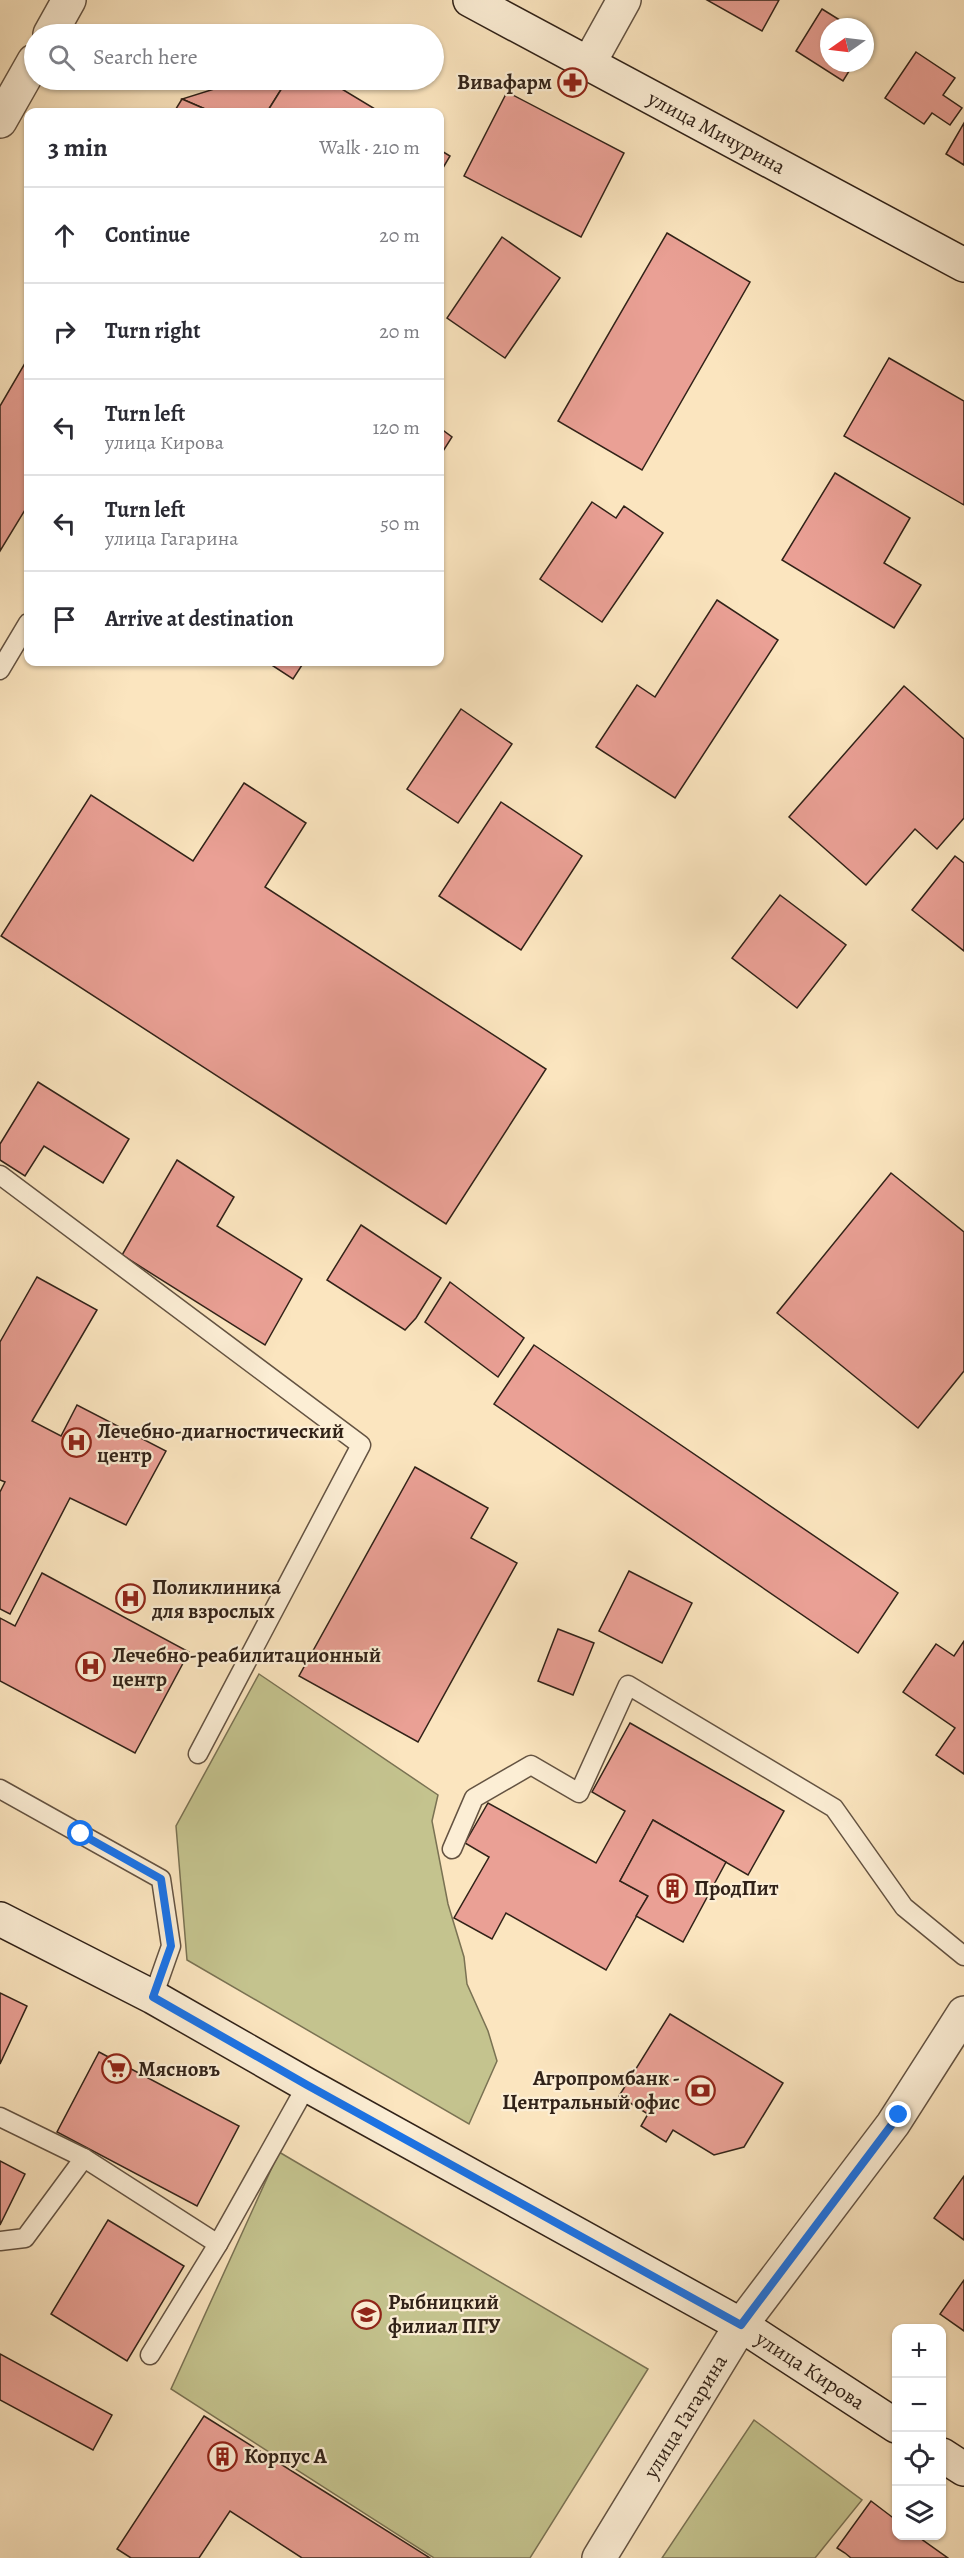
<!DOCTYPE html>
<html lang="en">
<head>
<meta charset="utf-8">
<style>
  :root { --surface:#fff; --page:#f2f2f3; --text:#2b2b33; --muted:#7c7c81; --line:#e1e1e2 }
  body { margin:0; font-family:Alegreya,serif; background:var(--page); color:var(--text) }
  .controls { position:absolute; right:18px; bottom:18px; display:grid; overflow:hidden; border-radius:12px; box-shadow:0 2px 4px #0004 }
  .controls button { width:54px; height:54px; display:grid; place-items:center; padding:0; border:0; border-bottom:2px solid var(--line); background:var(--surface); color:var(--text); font:30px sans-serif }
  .compass { position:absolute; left:820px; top:18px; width:54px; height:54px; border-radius:50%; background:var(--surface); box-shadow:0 2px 4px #0004; rotate:256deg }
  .stop { position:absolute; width:18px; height:18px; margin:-14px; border:4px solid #1a73e8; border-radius:50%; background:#fff }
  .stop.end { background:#1a73e8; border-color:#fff; box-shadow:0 2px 6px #0008 }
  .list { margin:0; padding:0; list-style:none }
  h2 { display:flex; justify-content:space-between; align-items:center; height:78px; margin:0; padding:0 24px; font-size:26px }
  h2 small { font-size:20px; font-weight:400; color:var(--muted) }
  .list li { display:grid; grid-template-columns:39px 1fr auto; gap:18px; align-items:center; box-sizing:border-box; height:96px; padding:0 24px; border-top:2px solid var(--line) }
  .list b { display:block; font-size:22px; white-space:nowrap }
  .list p { margin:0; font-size:20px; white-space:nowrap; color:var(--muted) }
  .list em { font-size:20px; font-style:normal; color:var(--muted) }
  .icon { flex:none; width:33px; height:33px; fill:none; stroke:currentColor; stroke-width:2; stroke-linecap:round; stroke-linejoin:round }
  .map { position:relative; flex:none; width:964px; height:2558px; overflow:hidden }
  .search { position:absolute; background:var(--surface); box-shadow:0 2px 4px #0004; left:24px; top:24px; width:420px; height:66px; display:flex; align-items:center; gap:15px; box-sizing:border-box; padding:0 21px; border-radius:33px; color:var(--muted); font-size:22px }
  .panel { position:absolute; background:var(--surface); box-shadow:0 2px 4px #0004; left:24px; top:108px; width:420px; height:558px; border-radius:12px }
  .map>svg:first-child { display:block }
  .green { fill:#c4c38e; stroke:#7a7253; stroke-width:1.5 }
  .building { fill:#eaa095; stroke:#312218; stroke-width:1.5 }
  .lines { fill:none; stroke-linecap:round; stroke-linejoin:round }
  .lane-casing { stroke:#645342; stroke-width:21 }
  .street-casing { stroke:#645342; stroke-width:36 }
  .secondary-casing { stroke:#312218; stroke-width:36 }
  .lane { stroke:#fceed5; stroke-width:18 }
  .street { stroke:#fceed5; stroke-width:33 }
  .secondary { stroke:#fceed5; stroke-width:33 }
  .route { stroke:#1a73e8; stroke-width:8 }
  .labels { text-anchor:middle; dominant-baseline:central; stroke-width:4.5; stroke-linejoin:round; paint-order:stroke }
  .poi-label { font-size:21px; font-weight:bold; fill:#312218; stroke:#fceed5; text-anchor:start }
  .street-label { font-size:21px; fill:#312218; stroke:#fceed5 }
</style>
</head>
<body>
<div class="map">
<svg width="964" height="2558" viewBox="0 0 964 2558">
  <rect width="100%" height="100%" fill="#fbe5bf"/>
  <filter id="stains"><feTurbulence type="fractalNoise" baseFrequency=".00333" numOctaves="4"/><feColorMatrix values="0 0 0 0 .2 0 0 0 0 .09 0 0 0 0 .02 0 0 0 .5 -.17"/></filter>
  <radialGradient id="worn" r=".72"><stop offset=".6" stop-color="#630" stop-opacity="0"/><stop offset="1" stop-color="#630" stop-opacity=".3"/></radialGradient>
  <g class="green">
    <path d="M259 1674 438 1795 432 1821 448 1904 464 1957 467 1984 488 2031 497 2061 469 2124 187 1960 176 1826Z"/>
    <path d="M279 2152 648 2369 530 2558H434L171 2389Z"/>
    <path d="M754 2420 862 2500 815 2558H662Z"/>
  </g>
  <g class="building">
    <path d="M707 0H779L762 31Z"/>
    <path d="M822 9 851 27H829V63H854L843 81 796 51Z"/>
    <path d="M916 52 955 78 943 95 962 108 950 125 932 113 924 124 885 98Z"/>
    <path d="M243 80H287L267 112H212L182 99Z"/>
    <path d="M287 80H327L380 112H267Z"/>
    <path d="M507 92 624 153 581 237 464 176Z"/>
    <path d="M182 99 212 112H174Z"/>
    <path d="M964 123V165L946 154Z"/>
    <path d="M440 150 450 156 440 173Z"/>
    <path d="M667 233 750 282 642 470 558 421Z"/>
    <path d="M502 237 560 278 505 358 447 318Z"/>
    <path d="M28 358V505L0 551V406Z"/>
    <path d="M889 358 964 401V505L844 436Z"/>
    <path d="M440 428 452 437 440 456Z"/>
    <path d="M835 473 910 518 884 563 921 585 894 628 782 560Z"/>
    <path d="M592 502 616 518 624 506 663 533 602 622 540 579Z"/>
    <path d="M717 600 778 640 675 798 596 747 637 685 655 697Z"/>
    <path d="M267 662H304L293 679Z"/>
    <path d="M904 686 964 739V818L937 849 915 829 866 885 789 817Z"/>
    <path d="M461 709 512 744 458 823 407 789Z"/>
    <path d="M244 783 306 823 265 887 546 1069 446 1224 1 936 91 795 193 861Z"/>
    <path d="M501 802 582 856 521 950 439 896Z"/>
    <path d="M955 856 964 863V951L912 910Z"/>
    <path d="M780 895 846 945 797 1008 732 958Z"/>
    <path d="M38 1082 129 1139 103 1183 44 1146 25 1176 0 1160V1144Z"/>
    <path d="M177 1160 234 1197 217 1226 302 1279 265 1345 122 1255Z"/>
    <path d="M891 1173 964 1232V1371L918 1428 777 1313Z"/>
    <path d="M361 1225 441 1278 416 1318 405 1330 327 1280Z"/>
    <path d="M37 1277 97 1310 32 1421 61 1436 77 1405 166 1451 126 1525 70 1498 10 1614 0 1609V1492L5 1482 0 1480V1342Z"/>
    <path d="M450 1282 524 1338 498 1377 425 1322Z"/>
    <path d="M534 1345 898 1593 858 1653 494 1404Z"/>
    <path d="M415 1467 488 1508 471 1538 517 1563 418 1742 299 1676Z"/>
    <path d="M629 1571 692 1603 662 1663 599 1631Z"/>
    <path d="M42 1573 189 1652 135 1753 0 1681V1618L15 1626Z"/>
    <path d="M558 1629 594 1643 573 1695 538 1681Z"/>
    <path d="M964 1641V1774L936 1755 955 1728 903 1692 936 1644 954 1656Z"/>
    <path d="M630 1723 784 1811 748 1875 653 1820 620 1881 648 1896 606 1970 506 1913 492 1939 454 1918 489 1857 465 1843 488 1803 596 1863 625 1811 592 1792Z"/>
    <path d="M653 1820 726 1862 683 1942 636 1916 648 1896 620 1881Z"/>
    <path d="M0 1993 27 2006 0 2064Z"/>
    <path d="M670 2014 783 2083 744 2147 714 2155 673 2130 666 2142 641 2126 648 2114 619 2096Z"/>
    <path d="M99 2052 239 2126 197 2206 57 2132Z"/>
    <path d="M0 2161 25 2174 0 2225Z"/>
    <path d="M964 2176V2240L934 2218Z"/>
    <path d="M108 2220 184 2266 127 2361 51 2314Z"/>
    <path d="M964 2280V2331L940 2314Z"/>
    <path d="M0 2354 112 2415 93 2450 0 2400Z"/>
    <path d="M204 2416 330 2495 430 2558H302L230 2511 199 2558H131L117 2549Z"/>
    <path d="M871 2501 896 2520V2536H917L948 2558H851L845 2553 837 2548Z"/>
  </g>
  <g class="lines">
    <defs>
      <g id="lane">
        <path d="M0 670 28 623"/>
        <path d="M0 1175 361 1445 198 1754"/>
        <path d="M0 1789 161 1879 171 1946 153 1997"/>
        <path d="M452 1849 474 1798 531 1765 579 1793 628 1685 834 1808 904 1907 964 1956"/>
        <path d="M0 2117 84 2158 218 2244"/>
        <path d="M0 2241 25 2238 84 2158"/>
        <path d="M150 2355 218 2244 307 2085"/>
      </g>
      <g id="street">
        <path d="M50 34 69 0"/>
        <path d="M588 65 624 0"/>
        <path d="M0 121 34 61"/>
        <path id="s1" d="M599 2558 741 2325 893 2124 964 2013"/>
      </g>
      <g id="secondary">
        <path id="s2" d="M470 0 964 265"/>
        <path id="s3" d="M0 1919 153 1997 307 2085 741 2325 896 2426"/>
        <path d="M942 2455 964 2469"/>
      </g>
    </defs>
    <use href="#lane" class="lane-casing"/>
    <use href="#street" class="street-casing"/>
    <use href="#secondary" class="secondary-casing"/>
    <use href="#lane" class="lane"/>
    <use href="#street" class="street"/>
    <use href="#secondary" class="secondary"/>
  </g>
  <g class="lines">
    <path class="route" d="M81 1834 161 1879 171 1946 153 1997 307 2085 741 2325 899 2115"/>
  </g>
  <defs>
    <symbol id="pharmacy-ring" viewBox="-11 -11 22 22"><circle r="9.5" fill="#fceed5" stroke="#8f2418" stroke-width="1.5"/><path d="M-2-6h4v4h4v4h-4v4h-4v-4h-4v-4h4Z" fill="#8f2418"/></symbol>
    <symbol id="hospital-ring" viewBox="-11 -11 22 22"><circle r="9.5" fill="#fceed5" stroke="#8f2418" stroke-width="1.5"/><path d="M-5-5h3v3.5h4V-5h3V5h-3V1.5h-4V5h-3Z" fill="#8f2418"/></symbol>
    <symbol id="building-ring" viewBox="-11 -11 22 22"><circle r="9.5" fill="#fceed5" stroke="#8f2418" stroke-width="1.5"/><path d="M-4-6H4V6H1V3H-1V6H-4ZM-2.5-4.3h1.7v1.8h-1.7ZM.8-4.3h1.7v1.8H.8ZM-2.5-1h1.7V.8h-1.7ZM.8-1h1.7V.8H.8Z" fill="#8f2418"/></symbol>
    <symbol id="supermarket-ring" viewBox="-11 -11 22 22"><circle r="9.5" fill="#fceed5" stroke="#8f2418" stroke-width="1.5"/><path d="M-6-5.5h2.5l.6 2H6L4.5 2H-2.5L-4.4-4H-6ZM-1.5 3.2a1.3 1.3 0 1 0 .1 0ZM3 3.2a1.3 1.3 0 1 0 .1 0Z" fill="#8f2418"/></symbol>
    <symbol id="bank-ring" viewBox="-11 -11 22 22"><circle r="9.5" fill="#fceed5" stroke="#8f2418" stroke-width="1.5"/><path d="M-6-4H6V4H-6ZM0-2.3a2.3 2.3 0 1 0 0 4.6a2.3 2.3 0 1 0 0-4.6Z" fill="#8f2418"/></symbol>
    <symbol id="university-ring" viewBox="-11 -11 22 22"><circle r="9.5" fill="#fceed5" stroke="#8f2418" stroke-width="1.5"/><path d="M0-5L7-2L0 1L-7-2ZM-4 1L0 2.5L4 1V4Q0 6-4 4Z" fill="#8f2418"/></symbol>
  </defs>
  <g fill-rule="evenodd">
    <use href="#pharmacy-ring" x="556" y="66" width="33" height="33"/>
    <use href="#hospital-ring" x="60" y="1426" width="33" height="33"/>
    <use href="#hospital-ring" x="114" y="1582" width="33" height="33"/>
    <use href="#hospital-ring" x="74" y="1650" width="33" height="33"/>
    <use href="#building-ring" x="656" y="1872" width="33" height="33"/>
    <use href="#supermarket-ring" x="100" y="2052" width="33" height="33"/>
    <use href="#bank-ring" x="684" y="2074" width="33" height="33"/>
    <use href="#university-ring" x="350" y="2298" width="33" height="33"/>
    <use href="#building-ring" x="206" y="2440" width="33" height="33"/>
  </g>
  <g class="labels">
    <g class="poi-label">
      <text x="552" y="82" text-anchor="end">Вивафарм</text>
      <text x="97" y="1431">Лечебно-диагностический<tspan x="97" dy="24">центр</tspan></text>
      <text x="152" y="1587">Поликлиника<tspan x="152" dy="24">для взрослых</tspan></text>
      <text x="112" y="1655">Лечебно-реабилитационный<tspan x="112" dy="24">центр</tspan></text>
      <text x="694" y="1888">ПродПит</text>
      <text x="138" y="2069">Мясновъ</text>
      <text x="680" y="2078" text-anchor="end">Агропромбанк -<tspan x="680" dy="24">Центральный офис</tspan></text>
      <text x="388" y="2302">Рыбницкий<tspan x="388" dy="24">филиал ПГУ</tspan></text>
      <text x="244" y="2456">Корпус А</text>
    </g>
    <g class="street-label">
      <text stroke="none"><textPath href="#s2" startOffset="280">улица Мичурина</textPath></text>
      <text stroke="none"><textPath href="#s3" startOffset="928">улица Кирова</textPath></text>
      <text stroke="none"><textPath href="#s1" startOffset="166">улица Гагарина</textPath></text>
    </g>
  </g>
  <rect width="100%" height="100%" filter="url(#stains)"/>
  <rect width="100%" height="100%" fill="url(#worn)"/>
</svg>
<div class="controls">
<button>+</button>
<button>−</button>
<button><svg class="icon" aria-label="locate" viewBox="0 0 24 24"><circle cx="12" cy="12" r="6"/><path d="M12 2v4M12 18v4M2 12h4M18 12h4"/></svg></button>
<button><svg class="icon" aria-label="layers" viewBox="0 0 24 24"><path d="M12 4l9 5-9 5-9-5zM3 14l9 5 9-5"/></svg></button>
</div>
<svg class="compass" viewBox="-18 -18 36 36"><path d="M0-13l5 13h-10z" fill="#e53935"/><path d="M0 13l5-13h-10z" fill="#7c7c81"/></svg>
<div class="stop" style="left:81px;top:1834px"></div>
<div class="stop end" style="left:899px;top:2115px"></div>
<div class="search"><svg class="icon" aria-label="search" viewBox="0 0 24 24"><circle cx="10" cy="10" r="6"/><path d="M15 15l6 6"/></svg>Search here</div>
<section class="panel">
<h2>3 min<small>Walk · 210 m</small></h2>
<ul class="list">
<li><svg class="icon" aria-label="ahead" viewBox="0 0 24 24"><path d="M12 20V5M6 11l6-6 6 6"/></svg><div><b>Continue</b></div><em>20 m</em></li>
<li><svg class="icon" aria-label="right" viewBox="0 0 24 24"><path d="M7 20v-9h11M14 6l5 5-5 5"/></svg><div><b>Turn right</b></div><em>20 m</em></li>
<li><svg class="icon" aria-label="left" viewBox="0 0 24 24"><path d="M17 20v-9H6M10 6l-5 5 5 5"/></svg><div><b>Turn left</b><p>улица Кирова</p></div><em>120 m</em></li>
<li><svg class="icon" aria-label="left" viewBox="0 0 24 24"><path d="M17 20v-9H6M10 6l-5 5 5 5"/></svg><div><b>Turn left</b><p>улица Гагарина</p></div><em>50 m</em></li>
<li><svg class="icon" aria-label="arrive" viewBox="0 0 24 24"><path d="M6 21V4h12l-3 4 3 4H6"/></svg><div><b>Arrive at destination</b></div></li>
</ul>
</section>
</div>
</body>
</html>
